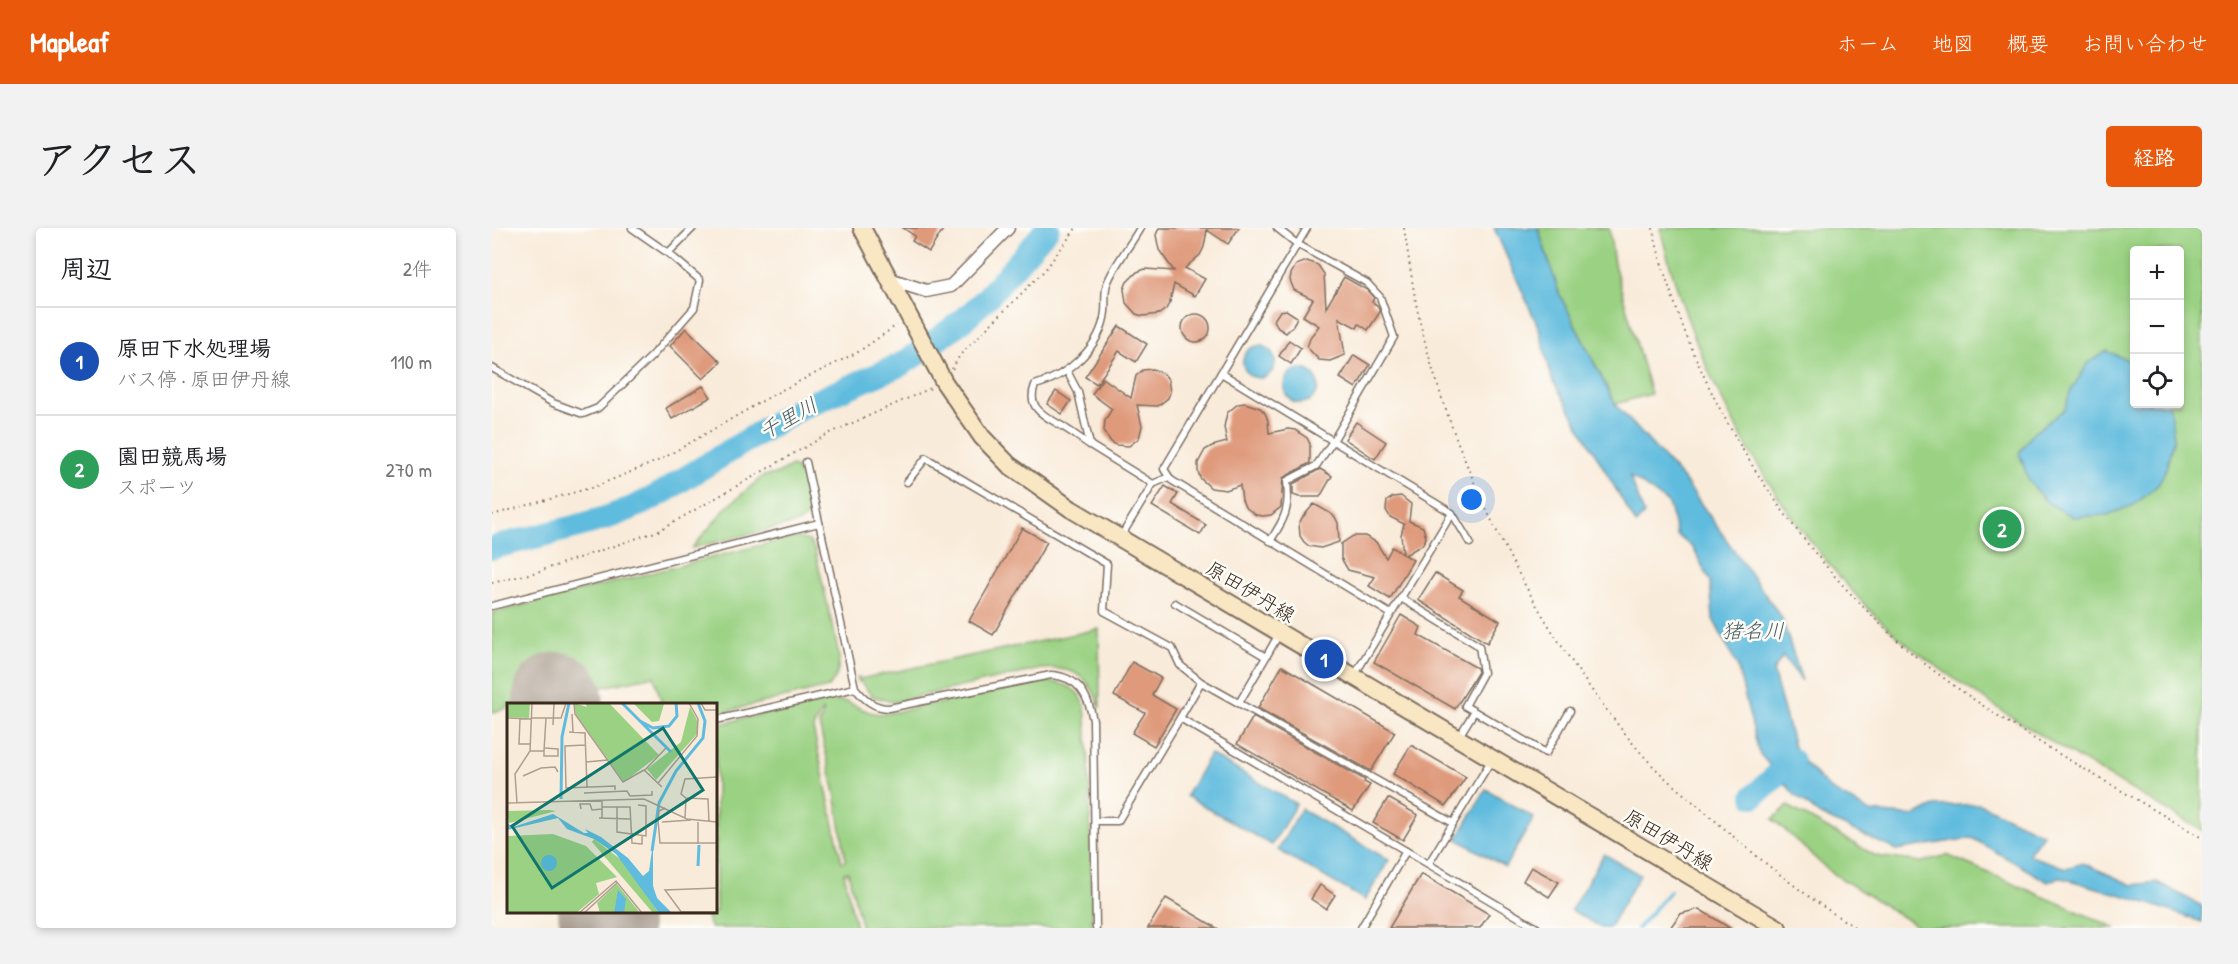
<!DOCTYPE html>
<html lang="ja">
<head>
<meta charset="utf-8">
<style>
  :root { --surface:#fff; --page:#f2f2f2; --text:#202124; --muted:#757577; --line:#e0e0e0; --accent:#ea580c }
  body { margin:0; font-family:"Patrick Hand","Klee One",sans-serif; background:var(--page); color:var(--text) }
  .controls { position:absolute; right:18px; top:18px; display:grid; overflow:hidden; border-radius:6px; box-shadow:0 3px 9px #0003 }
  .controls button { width:54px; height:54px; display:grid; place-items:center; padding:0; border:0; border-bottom:2px solid var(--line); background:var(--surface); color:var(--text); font:30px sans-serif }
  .you { position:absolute; left:980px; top:272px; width:21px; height:21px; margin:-15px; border:4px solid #fff; border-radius:50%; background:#1a73e8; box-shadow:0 0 0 9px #1a73e833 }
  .badge { display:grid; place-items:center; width:39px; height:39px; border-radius:50%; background:var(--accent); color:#fff; font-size:20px; font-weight:700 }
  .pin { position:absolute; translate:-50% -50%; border:3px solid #fff; box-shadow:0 2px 6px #0006 }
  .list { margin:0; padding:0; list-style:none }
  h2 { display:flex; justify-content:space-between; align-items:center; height:78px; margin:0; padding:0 24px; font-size:26px }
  h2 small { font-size:20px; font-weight:400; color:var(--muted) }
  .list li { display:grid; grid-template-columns:39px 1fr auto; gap:18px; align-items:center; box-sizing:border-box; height:108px; padding:0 24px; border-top:2px solid var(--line) }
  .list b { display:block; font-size:22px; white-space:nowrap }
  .list p { margin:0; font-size:20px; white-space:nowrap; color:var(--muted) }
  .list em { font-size:20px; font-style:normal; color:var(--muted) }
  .icon { flex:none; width:33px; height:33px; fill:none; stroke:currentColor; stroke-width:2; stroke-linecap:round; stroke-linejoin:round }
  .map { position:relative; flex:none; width:1710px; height:700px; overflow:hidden; border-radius:6px }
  header { display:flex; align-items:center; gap:36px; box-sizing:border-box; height:84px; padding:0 30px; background:var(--accent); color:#fff }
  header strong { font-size:28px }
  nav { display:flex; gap:33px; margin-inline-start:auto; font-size:21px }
  .intro { display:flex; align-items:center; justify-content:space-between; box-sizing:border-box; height:144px; padding:0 36px }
  h1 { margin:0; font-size:42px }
  .button { padding:15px 27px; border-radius:6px; background:var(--accent); color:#fff; font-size:21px; font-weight:700 }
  main { display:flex; gap:36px; padding:0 36px }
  aside { flex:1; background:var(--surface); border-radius:6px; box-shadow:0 3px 9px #0003 }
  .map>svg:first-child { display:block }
  .green { fill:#9ad182; stroke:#6a7e50; stroke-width:1.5; fill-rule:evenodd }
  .water { fill:#60bcde; stroke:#4e737e; stroke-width:1.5 }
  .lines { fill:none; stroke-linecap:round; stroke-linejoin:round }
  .stream { stroke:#60bcde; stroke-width:4 }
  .river { stroke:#60bcde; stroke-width:24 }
  .runway { stroke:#9a8a7c; stroke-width:90 }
  .building { fill:#df9a7b }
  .lane-casing { stroke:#7e6e60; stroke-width:9 }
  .street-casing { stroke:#7e6e60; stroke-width:15 }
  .secondary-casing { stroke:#7e6e60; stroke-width:20 }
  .path { stroke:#7e6e60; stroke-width:2; stroke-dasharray:1.5 4.5; stroke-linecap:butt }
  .lane { stroke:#fff; stroke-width:6 }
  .street { stroke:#fff; stroke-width:12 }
  .secondary { stroke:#f9e7c3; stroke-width:16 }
  .labels { text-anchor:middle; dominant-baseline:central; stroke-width:5; stroke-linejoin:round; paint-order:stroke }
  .street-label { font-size:20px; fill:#3b2a1e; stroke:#fdfcf7 }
  .water-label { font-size:21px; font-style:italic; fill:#485d61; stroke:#fdfcf7 }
  .inset-river { fill:none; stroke:#60bcde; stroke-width:3 }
  .inset-road { fill:none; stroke:#ad9e8f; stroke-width:1.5 }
  .view { fill:#0f766e; fill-opacity:0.15; stroke:#0f766e; stroke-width:3 }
  .inset-edge { fill:none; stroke:#3b2a1e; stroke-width:3 }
</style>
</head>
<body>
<header>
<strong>Mapleaf</strong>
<nav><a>ホーム</a><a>地図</a><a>概要</a><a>お問い合わせ</a></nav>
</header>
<div class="intro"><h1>アクセス</h1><a class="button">経路</a></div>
<main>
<aside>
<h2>周辺<small>2件</small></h2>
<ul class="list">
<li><span class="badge" style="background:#1a4fb4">1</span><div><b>原田下水処理場</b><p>バス停 · 原田伊丹線</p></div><em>110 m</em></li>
<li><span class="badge" style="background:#2e9e5b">2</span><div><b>園田競馬場</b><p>スポーツ</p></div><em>270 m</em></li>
</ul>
</aside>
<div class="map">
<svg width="1710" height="700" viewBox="0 0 1710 700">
  <rect width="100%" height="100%" fill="#fdfcf7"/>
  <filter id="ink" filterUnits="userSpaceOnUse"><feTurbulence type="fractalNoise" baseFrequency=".0167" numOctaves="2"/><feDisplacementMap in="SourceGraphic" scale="12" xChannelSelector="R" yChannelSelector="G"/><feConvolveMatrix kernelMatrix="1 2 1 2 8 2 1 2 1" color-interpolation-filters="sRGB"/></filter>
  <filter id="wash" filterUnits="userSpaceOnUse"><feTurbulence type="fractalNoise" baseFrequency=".008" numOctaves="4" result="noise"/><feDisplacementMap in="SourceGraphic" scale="24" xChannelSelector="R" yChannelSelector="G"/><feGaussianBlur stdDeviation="1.35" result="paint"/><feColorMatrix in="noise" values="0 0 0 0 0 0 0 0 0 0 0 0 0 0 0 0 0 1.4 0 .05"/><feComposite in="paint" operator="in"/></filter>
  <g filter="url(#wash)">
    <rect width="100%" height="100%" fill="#f9ebda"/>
    <g class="green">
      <path d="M1046 0H1117L1122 36 1159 166 1123 176 1067 65Z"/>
      <path d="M1168 0H1710V603C1613 546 1515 491 1425 424 1394 401 1366 371 1341 341 1257 242 1199 126 1168 0ZM1642 22H1688V176H1642Z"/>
      <path d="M300 238C317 249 317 265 320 284L315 289 308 294 200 320 235 279 271 248 286 246Z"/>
      <path d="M306 310 317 313 323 322 347 427C347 441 346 450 336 459L224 486V476H170L162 448 32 476H16V480L0 484V385L285 313Z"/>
      <path d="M607 401 608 480C598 448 582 438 549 441L401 474 380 468 368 453 365 454 364 451 367 449 368 451Z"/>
      <path d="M550 454C569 453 588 459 593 479L597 535 600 700H370L356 644 352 645 364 700H218L214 684H224V497C253 490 282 483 312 478 322 476 334 473 344 473 362 472 371 487 393 486ZM330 482 332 483 327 496 343 565 354 633 350 634 321 500Z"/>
      <path d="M1296 578 1384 628 1430 634 1455 627 1624 700H1428L1337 643 1281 591Z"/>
    </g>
    <g class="water">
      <path d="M1002 0H1046L1067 65 1123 176 1192 252 1290 390 1310 453 1291 428 1281 443 1304 526 1338 561 1378 584 1423 588 1442 578 1488 576 1551 606 1536 627 1574 640 1591 635 1640 657 1665 654 1710 678V694L1640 670 1567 649 1556 654 1480 610 1404 622 1328 587 1303 567 1267 525 1245 437 1221 391 1218 353 1201 320 1185 307 1176 275 1138 248 1152 286 1144 296 1060 151 1047 101Z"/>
      <circle cx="767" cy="134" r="16"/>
      <path d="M1615 123 1642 135V176H1677L1682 209 1674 241 1666 257 1642 277 1615 287 1581 289 1554 274 1537 253 1527 225 1540 206 1573 181 1578 164 1596 135Z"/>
      <circle cx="809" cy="158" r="17"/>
      <path d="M718 526 804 576 780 617 694 568Z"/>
      <path d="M994 561 1042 590 1013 639 965 611Z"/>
      <path d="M809 581 897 632 873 672 786 622Z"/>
      <path d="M1112 626 1148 647 1117 700H1110L1079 682Z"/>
    </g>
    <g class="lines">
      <path class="stream" d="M1146 700 1178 663"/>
      <g class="river">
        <path d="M0 320C67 301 132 294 190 252L308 180 408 137 424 127 470 93 494 71 556 0"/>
        <path d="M1262 568 1300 533"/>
      </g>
      <g class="runway">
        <path d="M66 469 67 476"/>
        <path d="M111 684 115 700"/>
      </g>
    </g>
    <g id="blocks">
      <g class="building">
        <path d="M411 0H452L437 24 420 13 423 8Z"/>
        <path d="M667 0H747L736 16 715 2 712 19 708 27 693 40 713 51 703 68 682 56 678 74 674 81 667 86 651 88 644 86 634 75 632 61 635 54 645 44 653 41 682 43 667 22 664 7Z"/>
        <path d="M815 33 826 37 832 46 834 80 852 49 875 62 882 70 880 74 885 77 888 84 876 102 867 96 865 100 847 90 853 127 838 133 827 132 815 119 819 108 827 98 811 88 821 71 802 62 798 52 799 46 804 37Z"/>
        <path d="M794 82 805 89 801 98 794 105 786 100 782 92 788 83Z"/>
        <circle cx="704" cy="100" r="14"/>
        <path d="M627 98 655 116 644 134 627 123 605 156 593 149Z"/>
        <path d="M194 100 229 134 211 151 178 118Z"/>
        <path d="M797 112 809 120 799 136 787 128Z"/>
        <path d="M862 127 878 137 864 160 848 150Z"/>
        <path d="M661 141 672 146 676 151 678 164 676 170 666 178 645 177 650 198 647 210 637 218 624 217 619 214 612 204 613 192 620 181 600 166 611 150 639 170 644 148 651 142Z"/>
        <path d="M211 158 219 169 180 191 174 180Z"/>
        <path d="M564 163 579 173 570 186 555 176Z"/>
        <path d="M753 175 768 180 773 185 776 193 777 205 796 201 803 202 815 210 818 216V235L791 250 789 279 779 287 771 288 764 287 753 279 750 272 748 257 734 262 719 260 708 250 706 243V235L713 222 720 218 735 214 732 199 735 185 746 176Z"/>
        <path d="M864 194 894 214 883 231 853 211Z"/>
        <path d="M828 241 840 248 828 269H807L801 267V256Z"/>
        <path d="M673 258 686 266 680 276 714 297 708 307 660 278Z"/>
        <path d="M909 268 919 276 917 293 931 299 934 310 930 317 913 327 921 332 898 371 877 358 883 349 856 342 849 330V316L861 308H873L884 314 894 330 900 319 911 326 909 307 912 296 898 289 894 282 895 273 901 269Z"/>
        <path d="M822 276 838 285 843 289 846 295 847 314 829 320 817 318 812 314 808 308 807 296 810 290Z"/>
        <path d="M530 300 555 314 501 407 477 393Z"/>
        <path d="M943 345 971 362 967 368 1008 393 995 415 926 372Z"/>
        <path d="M909 387 929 399 926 407 985 440 986 444 963 481 882 434Z"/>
        <path d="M640 434 669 450 660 467 684 481 662 518 640 505 653 485 622 468Z"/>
        <path d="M790 438 903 504 879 543 766 480Z"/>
        <path d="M761 489 873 552 872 554 878 557 861 583 745 516Z"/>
        <path d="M919 517 974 549 954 578 901 546Z"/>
        <path d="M896 570 926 587 911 612 881 595Z"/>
        <path d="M1039 639 1067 654 1057 669 1031 653Z"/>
        <path d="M929 646 997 686 988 700H897Z"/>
        <path d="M828 657 843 667 834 681 819 671Z"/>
        <path d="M674 670 725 700H656Z"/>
        <path d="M1207 681 1238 700H1178L1188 686Z"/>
      </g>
    </g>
  </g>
  <g filter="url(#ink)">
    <use href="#blocks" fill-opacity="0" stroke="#7e6e60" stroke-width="1.5"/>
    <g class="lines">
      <defs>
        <g id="lane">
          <path d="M140 0 176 25 201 0"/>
          <path d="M815 0 672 241 679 252 899 386"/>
          <path d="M0 140 61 175 91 186 106 180 160 128 202 80 208 52 176 25"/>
          <path d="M575 143 586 164 598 217 661 256"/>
          <path d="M729 145 960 285 978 315"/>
          <path d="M598 217C589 211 581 205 573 200 556 189 533 182 543 157 576 148 609 119 613 84 614 75 612 64 615 56 622 37 638 18 648 0"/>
          <path d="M314 234 363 460C373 472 382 480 397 480L559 447C587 449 596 467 601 492L604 700"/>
          <path d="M415 254 434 230 615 336 612 383 680 420 688 437 709 454 961 595"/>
          <path d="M628 310 661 256 677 249"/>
          <path d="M778 313C793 291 798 280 795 253L824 238 841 213 902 109 888 69 875 55 805 16 785 0"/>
          <path d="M909 370 987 418 991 445 973 478 1054 525 1078 483"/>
          <path d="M683 375 774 429 747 475"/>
          <path d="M0 378 327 295"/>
          <path d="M774 429 787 406"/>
          <path d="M862 448 960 285"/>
          <path d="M709 454 688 490 1045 700"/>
          <path d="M224 492 363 460"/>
          <path d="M966 510 982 484"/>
          <path d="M603 593H626L688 490"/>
          <path d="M937 635 1000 531"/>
          <path d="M869 700 914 623"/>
        </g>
        <path id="street" d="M397 51 434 63 459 58 516 0"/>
        <path id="secondary" d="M370 0 452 154 490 209 517 237 579 281 1286 700"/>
      </defs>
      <use href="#lane" class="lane-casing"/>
      <use href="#street" class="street-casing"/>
      <use href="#secondary" class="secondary-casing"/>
      <g class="path">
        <path d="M912 0C917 31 921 63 928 94 958 221 1025 360 1102 465 1122 492 1142 519 1165 542 1182 559 1202 574 1220 590 1266 630 1312 668 1364 700"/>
        <path d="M1161 0C1167 32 1179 65 1190 96 1228 196 1285 286 1357 364 1382 390 1408 417 1437 439 1522 504 1618 555 1710 610"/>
        <path d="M460 141 468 127 553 42 584 0"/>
        <path d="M0 287 102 259 168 232 288 163 366 124 405 97"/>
        <path d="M0 355 45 344 166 303 336 206 439 160"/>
      </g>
      <use href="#lane" class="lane"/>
      <use href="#street" class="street"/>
      <use href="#secondary" class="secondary"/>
    </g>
  </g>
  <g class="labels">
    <g class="street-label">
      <text transform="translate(759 363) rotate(31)">原田伊丹線</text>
      <text transform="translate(1177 611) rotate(31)">原田伊丹線</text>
    </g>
    <g class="water-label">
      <text transform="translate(296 190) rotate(-29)">千里川</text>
      <text x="1261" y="402">猪名川</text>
    </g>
  </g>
  <g transform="translate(15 475)">
    <rect width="210" height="210" fill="#f9ebda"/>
    <path d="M0 0H23L22 15 0 14ZM67 0 80 4 78 0H102L152 52 117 79 69 12ZM126 0 157 1 152 18 145 19ZM183 4 190 17V31L149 77 140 66 174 39ZM0 108 42 107 49 108 2 120ZM46 131 79 143 110 174 89 180 92 191 69 210H0V133ZM87 136 117 159 152 210H146L85 139ZM110 181 133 210H93L90 200Z" fill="#9ad182"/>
    <path d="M46 111 77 130H81L78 126 94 134 121 155 136 173 142 168 146 140V183L150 195 165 210H152L109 151 87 136 60 126 51 115 0 127V120L6 124ZM34 160a8 8 0 1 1 16 0a8 8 0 1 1-16 0ZM111 187 119 196 117 210H107Z" fill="#60bcde"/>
    <path class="inset-river" d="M115 0 164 49M133 18 146 25 162 23 170 13 169 0M54 96 55 34 62 0M145 148 152 100 169 68 196 35 198 18 191 0M191 163 192 142"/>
    <path class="inset-road" d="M67 0 68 11 116 79 137 67 155 84M194 0 198 7H210M65 11 66 29M0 15 24 16M24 15H54L59 0M13 16 12 41H23M46 22 47 0M62 29 78 30 80 84M78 42 58 43 59 85 108 83V87M23 48H37L39 15M37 48V53H51V46L38 45M79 59 101 57M138 67 159 45M16 73 34 65 48 64 51 69M151 80 190 33 191 16 182 0M77 90 120 88 123 93 145 92V88M179 95 174 91 178 76 210 74M95 97V116M0 100 137 96 180 116 210 119M10 100 8 71 23 48 25 0M95 104H123L125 140 135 141V133M110 104V129L139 133V103L131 102M158 105 152 108 151 117 153 140H210M74 106 73 101H83L85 107 95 106M92 115 123 116M178 115 179 95 201 96 202 119M155 119 184 117M191 141V119M175 209H210M72 210 109 178 135 210M77 210 110 180M175 210 158 187 210 185"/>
    <path class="view" d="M156 25 196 87 45 185 5 123Z"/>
    <rect width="210" height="210" class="inset-edge"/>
  </g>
</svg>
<div class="controls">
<button>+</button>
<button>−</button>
<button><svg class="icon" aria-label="locate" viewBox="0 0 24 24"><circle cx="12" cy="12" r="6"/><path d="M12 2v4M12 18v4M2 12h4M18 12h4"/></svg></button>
</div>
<div class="you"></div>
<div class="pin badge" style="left:832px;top:431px;background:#1a4fb4">1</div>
<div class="pin badge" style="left:1510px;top:301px;background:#2e9e5b">2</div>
</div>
</main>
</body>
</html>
